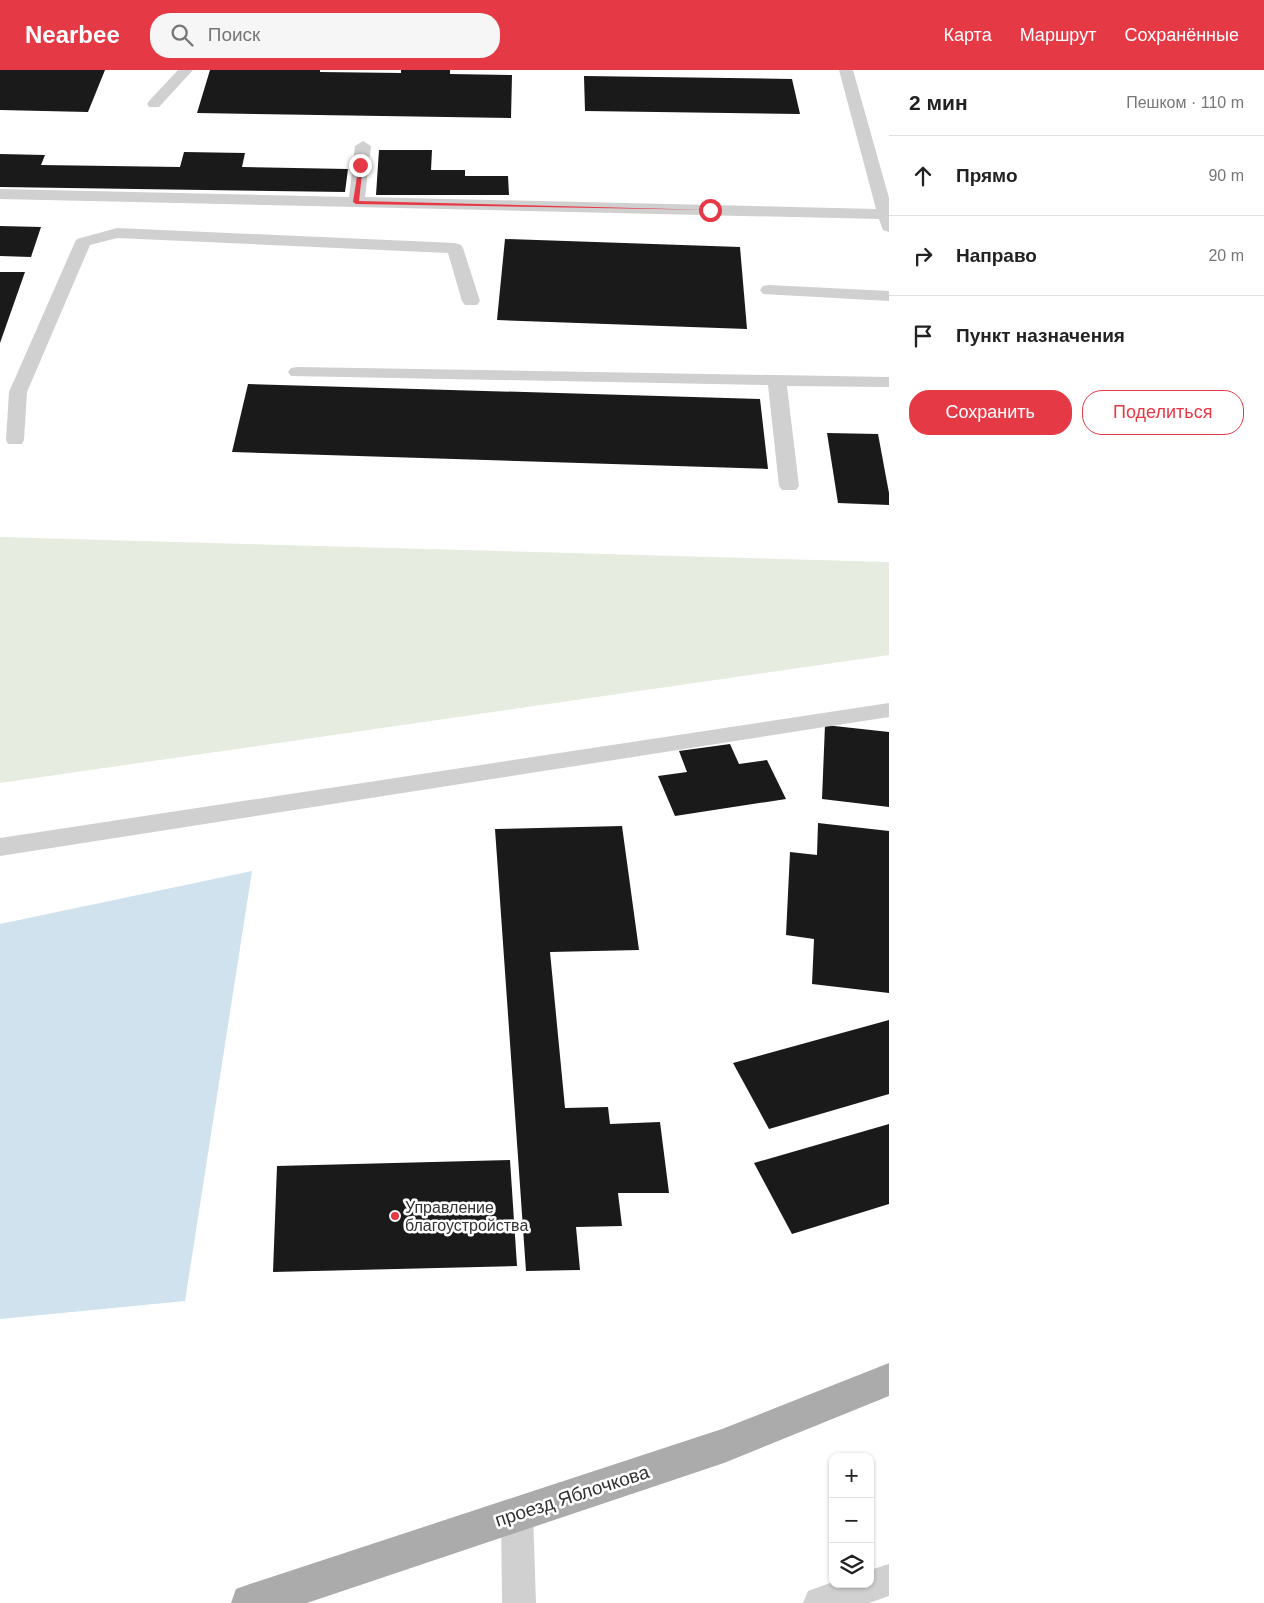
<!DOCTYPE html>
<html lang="ru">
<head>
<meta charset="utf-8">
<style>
  :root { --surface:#fff; --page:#f6f6f6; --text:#222; --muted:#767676; --line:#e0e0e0; --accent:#e63946 }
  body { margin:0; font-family:Arial,sans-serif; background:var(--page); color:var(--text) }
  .controls { position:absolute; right:15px; bottom:15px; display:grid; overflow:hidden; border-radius:10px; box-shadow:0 1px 4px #0004 }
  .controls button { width:45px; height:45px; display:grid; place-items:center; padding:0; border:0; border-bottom:1px solid var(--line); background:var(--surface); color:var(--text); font:25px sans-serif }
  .stop { position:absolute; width:15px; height:15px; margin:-11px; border:4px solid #e63946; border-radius:50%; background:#fff }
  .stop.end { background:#e63946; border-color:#fff; box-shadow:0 1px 5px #0008 }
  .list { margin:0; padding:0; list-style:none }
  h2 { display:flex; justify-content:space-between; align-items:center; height:65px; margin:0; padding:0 20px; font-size:21px }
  h2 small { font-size:16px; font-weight:400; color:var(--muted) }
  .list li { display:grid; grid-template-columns:32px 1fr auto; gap:15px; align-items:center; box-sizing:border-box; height:80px; padding:0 20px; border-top:1px solid var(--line) }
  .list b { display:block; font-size:19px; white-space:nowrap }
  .list em { font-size:16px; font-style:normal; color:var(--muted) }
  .actions { display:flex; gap:10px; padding:15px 20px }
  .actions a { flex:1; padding:11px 0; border:1px solid var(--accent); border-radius:20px; text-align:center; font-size:18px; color:var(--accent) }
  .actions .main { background:var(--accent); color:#fff }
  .icon { flex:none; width:28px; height:28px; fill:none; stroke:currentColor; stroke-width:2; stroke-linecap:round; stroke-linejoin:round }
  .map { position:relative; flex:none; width:889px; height:1533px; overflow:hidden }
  header { display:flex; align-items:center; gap:30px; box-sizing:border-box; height:70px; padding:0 25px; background:var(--accent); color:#fff }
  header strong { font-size:24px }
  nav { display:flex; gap:28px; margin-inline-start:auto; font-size:18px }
  .search { width:350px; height:45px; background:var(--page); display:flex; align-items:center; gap:12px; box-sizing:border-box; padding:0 18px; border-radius:20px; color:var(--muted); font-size:19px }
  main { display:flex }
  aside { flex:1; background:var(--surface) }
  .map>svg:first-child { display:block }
  .green { fill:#e6ecdf }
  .water { fill:#cfe2ee }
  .building { fill:#1a1a1a }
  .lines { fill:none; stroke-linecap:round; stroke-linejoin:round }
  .lane { fill:#d0d0d0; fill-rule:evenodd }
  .primary { fill:#ababab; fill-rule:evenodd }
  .route { fill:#e63946 }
  .poi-dot { fill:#e63946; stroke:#fff; stroke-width:2 }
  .labels { text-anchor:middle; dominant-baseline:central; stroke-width:5; stroke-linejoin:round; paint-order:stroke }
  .poi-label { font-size:16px; fill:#333; stroke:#fff; text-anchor:start }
  .near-street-label { font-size:19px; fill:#333; stroke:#fff }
</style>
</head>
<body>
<header>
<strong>Nearbee</strong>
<div class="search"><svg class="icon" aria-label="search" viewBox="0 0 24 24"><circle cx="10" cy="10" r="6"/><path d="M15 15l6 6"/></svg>Поиск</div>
<nav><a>Карта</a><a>Маршрут</a><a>Сохранённые</a></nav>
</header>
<main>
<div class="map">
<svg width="889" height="1533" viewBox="0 0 889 1533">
  <rect width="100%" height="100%" fill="#fff"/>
  <path class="green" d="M0 467 889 492V585L0 713Z"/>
  <path class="water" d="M252 801 185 1231 0 1249V854Z"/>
  <g class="building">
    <path d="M0 0H105L88 42 0 40Z"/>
    <path d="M210 0H320V2L401 3V0H450V4L512 5 511 48 197 43Z"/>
    <path d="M584 6 792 9 800 44 585 41Z"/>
    <path d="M379 80H432L431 100H465V106H508L509 125H376Z"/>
    <path d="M184 82 245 83 242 97 348 99 345 122 0 117V84L45 85 41 95 180 97Z"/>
    <path d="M0 156 41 157 31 187 0 186Z"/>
    <path d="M505 169 740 177 747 259 497 250Z"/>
    <path d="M0 202H25L0 273Z"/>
    <path d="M248 314 760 329 768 399 232 382Z"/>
    <path d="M827 363 878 364 889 423V435L838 433Z"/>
    <path d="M825 655 889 662V737L822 729Z"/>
    <path d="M730 674 739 694 767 690 786 729 675 746 658 706 687 702 679 681Z"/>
    <path d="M818 753 889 761V923L812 914 814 869 786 865 790 782 817 785Z"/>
    <path d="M622 756 639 880 550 882 565 1038 608 1037 610 1054 660 1052 669 1123H618L622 1156 576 1157 580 1200 526 1201 495 759Z"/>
    <path d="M889 950V1024L769 1059 733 993Z"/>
    <path d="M889 1054V1134L792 1164 754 1093Z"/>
    <path d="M510 1090 517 1196 273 1202 277 1096Z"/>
  </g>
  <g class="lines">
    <g class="lane">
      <path d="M178 0H193L159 37H149L147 34 149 31Z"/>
      <path d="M839 0H853L889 128V162L883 160 879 149 0 129V119L349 127 355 76 363 71 371 76 365 127 876 139Z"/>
      <path d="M117 158 455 173 461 175 463 178 480 231 477 235H465L462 231 448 183 117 168 90 175 27 322 24 370 22 374H8L6 370 9 322 75 172 77 169Z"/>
      <path d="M769 215 889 221V231L763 224 760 220 763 216Z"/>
      <path d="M297 297 889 307V317L787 316 799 416 796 420H782L779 416 768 315 291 306 288 302 291 298Z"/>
      <path d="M889 633V647L0 786V768Z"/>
      <path d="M517 1428 528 1433 533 1444 536 1533H502L501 1444 506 1433Z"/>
      <path d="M889 1494V1526L869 1533H803L808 1521 833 1512V1514H870V1500Z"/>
    </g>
    <path class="primary" d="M889 1293V1326L724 1393 307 1533H231L236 1519 250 1514 722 1359Z"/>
  </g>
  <path class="route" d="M359 94 363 95 359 131 713 140 356 134 353 132Z"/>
  <circle class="poi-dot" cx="395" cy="1146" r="5"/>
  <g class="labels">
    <g class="poi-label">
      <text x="405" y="1137">Управление<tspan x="405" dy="18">благоустройства</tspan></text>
    </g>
    <g class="near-street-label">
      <text transform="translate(572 1426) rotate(-18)">проезд Яблочкова</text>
    </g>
  </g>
</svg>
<div class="controls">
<button>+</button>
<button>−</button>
<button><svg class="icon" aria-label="layers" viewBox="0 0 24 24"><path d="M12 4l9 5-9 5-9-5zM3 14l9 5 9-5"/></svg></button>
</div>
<div class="stop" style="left:710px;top:140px"></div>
<div class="stop end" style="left:360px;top:95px"></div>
</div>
<aside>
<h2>2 мин<small>Пешком · 110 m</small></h2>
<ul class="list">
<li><svg class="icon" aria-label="ahead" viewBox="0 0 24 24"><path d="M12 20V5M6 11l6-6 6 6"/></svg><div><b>Прямо</b></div><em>90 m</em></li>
<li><svg class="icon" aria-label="right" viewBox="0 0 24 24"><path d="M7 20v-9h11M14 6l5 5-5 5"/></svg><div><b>Направо</b></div><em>20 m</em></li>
<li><svg class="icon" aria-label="arrive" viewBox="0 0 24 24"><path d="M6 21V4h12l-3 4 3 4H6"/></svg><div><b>Пункт назначения</b></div></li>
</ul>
<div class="actions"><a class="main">Сохранить</a><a>Поделиться</a></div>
</aside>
</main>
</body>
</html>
